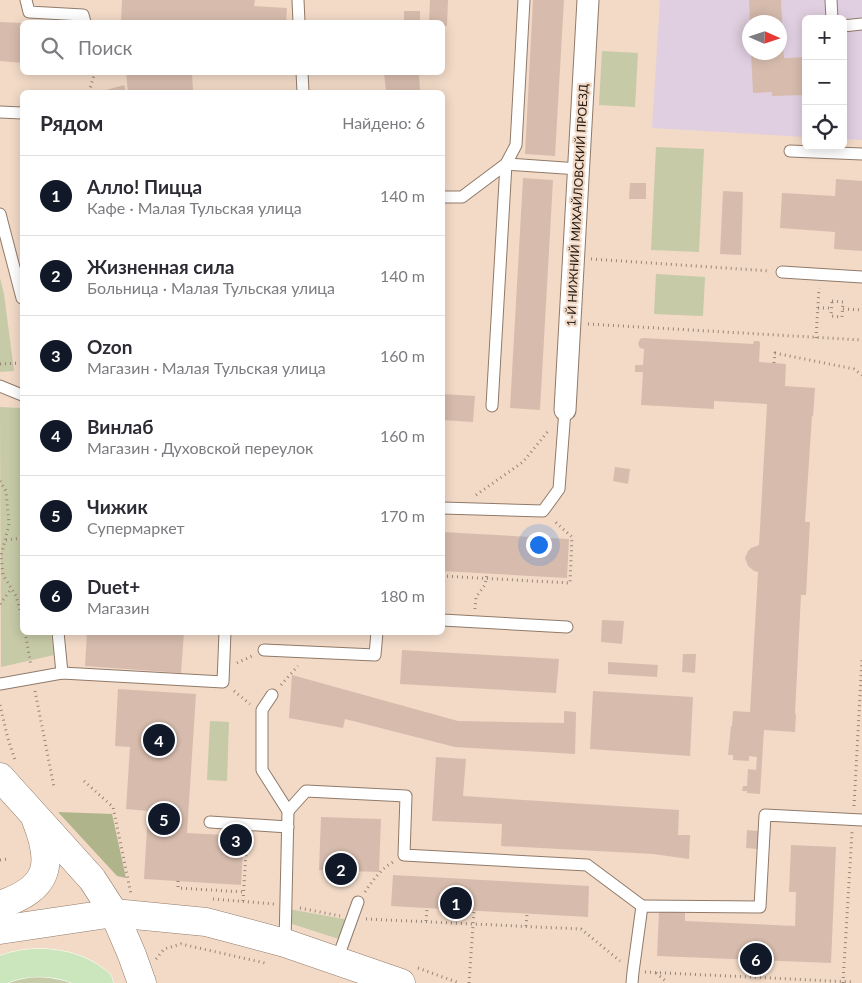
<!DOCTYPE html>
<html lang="ru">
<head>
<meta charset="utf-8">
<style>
  :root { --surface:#fff; --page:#f7f7f7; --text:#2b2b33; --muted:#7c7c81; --line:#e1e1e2; --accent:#111827 }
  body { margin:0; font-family:Lato,sans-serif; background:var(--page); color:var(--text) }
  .controls { position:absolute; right:15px; top:15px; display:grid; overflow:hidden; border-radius:8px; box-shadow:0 2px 12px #0003 }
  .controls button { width:45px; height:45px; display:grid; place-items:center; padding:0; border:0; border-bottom:1px solid var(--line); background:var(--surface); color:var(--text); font:25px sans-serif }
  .compass { position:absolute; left:742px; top:15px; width:45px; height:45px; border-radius:50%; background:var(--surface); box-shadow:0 2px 12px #0003; rotate:93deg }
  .you { position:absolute; left:538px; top:544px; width:18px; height:18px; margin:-12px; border:4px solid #fff; border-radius:50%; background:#1a73e8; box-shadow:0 0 0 8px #1a73e833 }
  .badge { display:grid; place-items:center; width:32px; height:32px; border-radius:50%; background:var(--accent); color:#fff; font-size:16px; font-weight:700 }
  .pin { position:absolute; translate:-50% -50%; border:2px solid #fff; box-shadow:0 1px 5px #0006 }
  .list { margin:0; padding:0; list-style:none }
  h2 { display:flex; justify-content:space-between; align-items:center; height:65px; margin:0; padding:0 20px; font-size:21px }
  h2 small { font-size:16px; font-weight:400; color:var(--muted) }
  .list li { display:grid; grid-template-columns:32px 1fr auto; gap:15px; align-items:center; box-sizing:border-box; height:80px; padding:0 20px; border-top:1px solid var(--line) }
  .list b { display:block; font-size:19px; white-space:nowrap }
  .list p { margin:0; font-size:16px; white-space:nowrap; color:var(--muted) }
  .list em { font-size:16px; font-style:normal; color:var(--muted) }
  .icon { flex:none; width:28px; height:28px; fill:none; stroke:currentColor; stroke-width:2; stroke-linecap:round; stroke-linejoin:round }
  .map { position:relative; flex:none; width:862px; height:983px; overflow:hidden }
  .search { position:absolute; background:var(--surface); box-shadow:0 2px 12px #0003; left:20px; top:20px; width:425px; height:55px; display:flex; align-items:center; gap:12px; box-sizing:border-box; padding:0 18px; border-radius:8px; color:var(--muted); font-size:19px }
  .panel { position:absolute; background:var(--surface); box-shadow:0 2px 12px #0003; left:20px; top:90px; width:425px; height:545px; border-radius:8px }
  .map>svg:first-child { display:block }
  .education { fill:#e0cfe0; fill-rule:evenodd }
  .green { fill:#c6caa7 }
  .forest { fill:#afb48b }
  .building { fill:#d7bcad }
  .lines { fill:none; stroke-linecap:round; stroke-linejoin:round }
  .lane-casing { stroke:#907a69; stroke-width:13 }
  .street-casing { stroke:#907a69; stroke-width:23 }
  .secondary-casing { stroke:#907a69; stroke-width:29 }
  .primary-casing { stroke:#fff; stroke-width:29 }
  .path { stroke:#968577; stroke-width:3; stroke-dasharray:1 4; stroke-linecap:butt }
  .lane { stroke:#fff; stroke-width:11 }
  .street { stroke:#fff; stroke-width:21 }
  .secondary { stroke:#fff; stroke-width:28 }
  .primary { stroke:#cbe5bc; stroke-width:28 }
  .labels { text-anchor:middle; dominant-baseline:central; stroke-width:4.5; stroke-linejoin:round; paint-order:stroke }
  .street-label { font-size:12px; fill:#201710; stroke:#f2dac7 }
</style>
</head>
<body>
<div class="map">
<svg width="862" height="983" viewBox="0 0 862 983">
  <rect width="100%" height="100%" fill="#f2dac7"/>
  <path class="education" d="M660 0H862V140L843 139V19H806V137L652 128ZM750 22H780V52H750Z"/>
  <g class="green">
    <path d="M602 51 638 53 635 107 599 105Z"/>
    <path d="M656 147 704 149 699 252 651 250Z"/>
    <path d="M656 274 705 277 703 316 654 314Z"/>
    <path d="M0 278 4 294 14 371 0 372Z"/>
    <path d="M0 407 21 408 22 419V632L51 633 54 655 1 667Z"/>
    <path d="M210 721 229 722 227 781 207 780Z"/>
    <path d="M289 909 349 920 342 940 289 923Z"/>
    <path d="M27 973 85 983H1Z"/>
  </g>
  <path class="forest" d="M58 812 112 814 126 878 117 876Z"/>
  <g class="building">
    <path d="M122 0H255L254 6 287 8 286 22H121Z"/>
    <path d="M430 0H448L447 26H442V22H429Z"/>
    <path d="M533 0H564L555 156 525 154Z"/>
    <path d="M749 0H781L784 58 806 57V95L772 96V92L753 93 751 52H780V22H750Z"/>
    <rect x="404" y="11" width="16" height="11"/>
    <path d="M0 22 22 23V63L0 61Z"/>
    <path d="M126 72H192L193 92H128Z"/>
    <path d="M384 72H433V74L419 75 420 92H386Z"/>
    <path d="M124 85 126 92H99Z"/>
    <path d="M523 178 553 180 540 410 510 408Z"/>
    <path d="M836 179 862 181V251L834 249 835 232 780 228 782 193 835 196Z"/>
    <path d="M630 183H646V199H629Z"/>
    <path d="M723 191 743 192 741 255 720 254Z"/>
    <path d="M643 338 753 344 754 341H759L760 343 759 362 786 364 785 386 815 388 813 416H812L805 522H810L806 595H801L795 714H796L795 732 764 730 760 794 747 793V791H742L743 786H747L748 769 756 770 757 757 749 756V761L733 760V755H728L731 726H732L733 711 750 712 758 572 754 571 748 566 745 558 748 551 751 548 759 545 767 404 714 401V409L641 405 643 372H635V365H643L644 349 640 348 638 344 640 339Z"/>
    <path d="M442 394 475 396 473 422 442 420Z"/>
    <path d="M615 467 630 469 628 484 613 481Z"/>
    <path d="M442 532 569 539 567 578 442 571Z"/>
    <path d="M602 620 624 621 622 644 601 642Z"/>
    <path d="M87 632H184L181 673 85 666Z"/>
    <path d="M402 650 559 659 556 693 400 684Z"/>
    <path d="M683 654H696L695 673 682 672Z"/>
    <path d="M608 662 658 665 657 677 608 674Z"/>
    <path d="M292 675 458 721 564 723V711L576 712 575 754 455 747 345 719 343 728 289 718Z"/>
    <path d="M118 689 196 694 187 833 244 836 241 885 144 879 148 811 126 809 130 747 115 746Z"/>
    <path d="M593 691 693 697 690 756 590 749Z"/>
    <path d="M436 757 466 759 463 796 679 810 678 835H690L689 859 653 854 501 846 502 824 432 821Z"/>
    <path d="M321 817 381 819 379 872 319 870Z"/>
    <path d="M747 830 758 831 757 849 746 848Z"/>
    <path d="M791 845 836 847 831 963 657 956 659 911 685 912V921L795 926 796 892H789Z"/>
    <path d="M393 875 589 886 588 917 391 906Z"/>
  </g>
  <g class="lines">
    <defs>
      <g id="lane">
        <path d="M26 0 29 12 83 15 85 22"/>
        <path d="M298 0 299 22"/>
        <path d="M831 0 832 19"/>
        <path d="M843 26 862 24"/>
        <path d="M302 72 303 92"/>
        <path d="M0 112 22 113"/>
        <path d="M790 151 862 154"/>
        <path d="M442 197H462L506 164 579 169"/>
        <path d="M0 214 22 298"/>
        <path d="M782 272 862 277"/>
        <path d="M0 386 22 395"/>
        <path d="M492 406 506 164 516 145 524 0"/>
        <path d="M442 508 543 511 559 489 565 410"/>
        <path d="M442 620 567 627"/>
        <path d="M58 632 62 673"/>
        <path d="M264 650 375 655 377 632"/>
        <path d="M0 684 62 673 223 682 225 632"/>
        <path d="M272 695 262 710V770L288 811 285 943"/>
        <path d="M288 811 306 791 406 796 404 855 587 865 642 906"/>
        <path d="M210 822 288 827"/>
        <path d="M337 960 358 902"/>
        <path d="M632 983 633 972 642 906 760 907 765 815 862 820"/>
      </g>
      <path id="street" d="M565 410 588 0"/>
      <g id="secondary">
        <path d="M0 777 92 879 114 913 132 955 142 983"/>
        <path d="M0 905C49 888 54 866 36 820"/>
        <path d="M0 930 114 913 206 922 285 943 401 983"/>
      </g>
      <path id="primary" d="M0 971C31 957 73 961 99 983"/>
    </defs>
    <use href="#lane" class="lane-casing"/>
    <use href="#street" class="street-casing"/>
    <use href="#secondary" class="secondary-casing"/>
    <use href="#primary" class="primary-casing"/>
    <g class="path">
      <path d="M89 92 95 72"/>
      <path d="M591 259 770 271"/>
      <path d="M832 301 843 302 842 317 831 316Z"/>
      <path d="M818 308H831"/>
      <path d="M843 309 862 310"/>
      <path d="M588 324 862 340"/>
      <path d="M816 338 819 288"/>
      <path d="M774 363 775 353 854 369 862 375"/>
      <path d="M0 364 22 363"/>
      <path d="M0 481 6 491 9 524 1 556 3 575 16 596 22 617"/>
      <path d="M476 495 523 462 549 430"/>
      <path d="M6 540 22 538"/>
      <path d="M442 576 570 583 572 537 553 520"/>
      <path d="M0 604 11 589"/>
      <path d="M475 609 476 597 485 585 487 574"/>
      <path d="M25 632 31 666"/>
      <path d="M237 663 252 656"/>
      <path d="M281 685 298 666"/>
      <path d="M35 691 54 787"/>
      <path d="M234 691 250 704"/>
      <path d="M0 705 8 739 15 760"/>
      <path d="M84 781 113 807 131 894"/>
      <path d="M854 806 862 659"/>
      <path d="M0 860 8 859"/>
      <path d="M178 881V888L244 892"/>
      <path d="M365 892C373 880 381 869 393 862"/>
      <path d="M213 899 274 904"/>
      <path d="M243 901 247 837"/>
      <path d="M300 908 340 916"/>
      <path d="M366 919 581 929 620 961"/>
      <path d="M426 921 427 908"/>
      <path d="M526 926 527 914"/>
      <path d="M156 959 164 949 181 944 265 963"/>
      <path d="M418 968 459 983"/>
      <path d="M645 972 853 982"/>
      <path d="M656 973 667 982"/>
      <path d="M469 983 474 911"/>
      <path d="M843 983 852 832"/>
    </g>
    <use href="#lane" class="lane"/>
    <use href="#street" class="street"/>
    <use href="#secondary" class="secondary"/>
    <use href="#primary" class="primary"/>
  </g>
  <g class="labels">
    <g class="street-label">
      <text transform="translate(577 205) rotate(-87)">1-Й НИЖНИЙ МИХАЙЛОВСКИЙ ПРОЕЗД</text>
    </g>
  </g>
</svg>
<div class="controls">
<button>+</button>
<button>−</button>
<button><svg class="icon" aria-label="locate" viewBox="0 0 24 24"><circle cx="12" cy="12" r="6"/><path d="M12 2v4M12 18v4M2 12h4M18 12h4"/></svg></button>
</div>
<svg class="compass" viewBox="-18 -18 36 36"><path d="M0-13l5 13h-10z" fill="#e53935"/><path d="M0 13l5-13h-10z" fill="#7c7c81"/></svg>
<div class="you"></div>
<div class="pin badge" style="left:456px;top:903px">1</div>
<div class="pin badge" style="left:341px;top:869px">2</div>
<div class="pin badge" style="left:236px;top:840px">3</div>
<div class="pin badge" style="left:159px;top:740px">4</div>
<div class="pin badge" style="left:164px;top:819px">5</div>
<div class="pin badge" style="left:756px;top:959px">6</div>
<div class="search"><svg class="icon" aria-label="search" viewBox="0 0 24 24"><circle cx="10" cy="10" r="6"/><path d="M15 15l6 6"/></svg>Поиск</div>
<section class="panel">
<h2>Рядом<small>Найдено: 6</small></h2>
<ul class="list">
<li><span class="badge">1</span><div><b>Алло! Пицца</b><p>Кафе · Малая Тульская улица</p></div><em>140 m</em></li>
<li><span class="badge">2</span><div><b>Жизненная сила</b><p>Больница · Малая Тульская улица</p></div><em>140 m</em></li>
<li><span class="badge">3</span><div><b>Ozon</b><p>Магазин · Малая Тульская улица</p></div><em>160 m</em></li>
<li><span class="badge">4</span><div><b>Винлаб</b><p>Магазин · Духовской переулок</p></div><em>160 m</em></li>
<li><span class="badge">5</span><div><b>Чижик</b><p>Супермаркет</p></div><em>170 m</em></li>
<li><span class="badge">6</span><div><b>Duet+</b><p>Магазин</p></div><em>180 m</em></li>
</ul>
</section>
</div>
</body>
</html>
